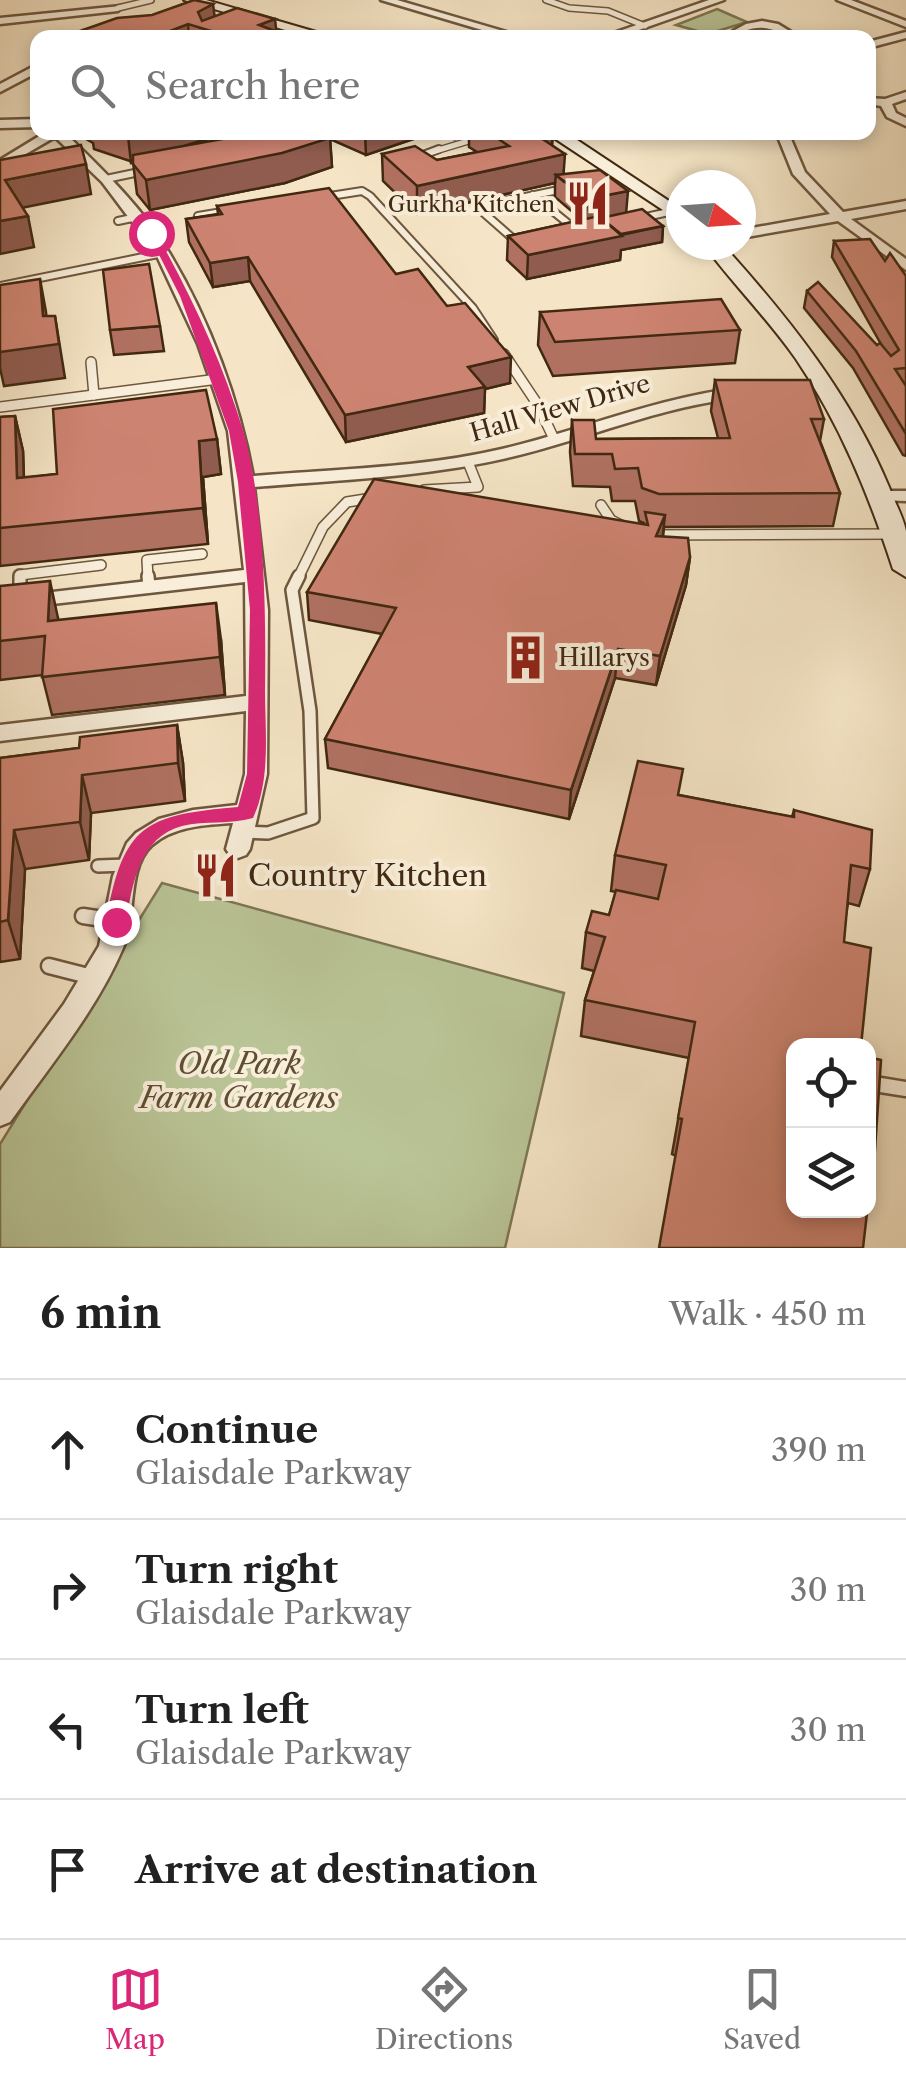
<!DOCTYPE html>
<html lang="en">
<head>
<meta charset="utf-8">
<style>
  :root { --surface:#fff; --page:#f6f6f6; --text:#222; --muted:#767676; --line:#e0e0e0; --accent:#db2777 }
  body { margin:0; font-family:"Libre Caslon Text",serif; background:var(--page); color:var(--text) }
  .controls { position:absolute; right:30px; bottom:30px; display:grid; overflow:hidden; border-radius:20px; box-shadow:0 5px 15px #0003 }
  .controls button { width:90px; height:90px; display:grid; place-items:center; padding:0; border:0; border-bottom:2px solid var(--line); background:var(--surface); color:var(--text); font:50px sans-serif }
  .compass { position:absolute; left:666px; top:170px; width:90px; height:90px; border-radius:50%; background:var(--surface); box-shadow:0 5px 15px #0003; rotate:107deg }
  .stop { position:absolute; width:30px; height:30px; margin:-22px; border:8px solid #db2777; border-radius:50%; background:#fff }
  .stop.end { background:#db2777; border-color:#fff; box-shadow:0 2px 10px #0008 }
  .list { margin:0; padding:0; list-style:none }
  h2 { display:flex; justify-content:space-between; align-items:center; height:130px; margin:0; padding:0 40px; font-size:42px }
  h2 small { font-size:32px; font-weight:400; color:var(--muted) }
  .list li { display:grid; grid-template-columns:65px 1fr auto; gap:30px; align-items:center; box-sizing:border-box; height:140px; padding:0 40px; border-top:2px solid var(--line) }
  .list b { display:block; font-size:38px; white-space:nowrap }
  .list p { margin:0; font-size:32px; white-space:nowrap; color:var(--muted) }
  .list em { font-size:32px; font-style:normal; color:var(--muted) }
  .icon { flex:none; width:55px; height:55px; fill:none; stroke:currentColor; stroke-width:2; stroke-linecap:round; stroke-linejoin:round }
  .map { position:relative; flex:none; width:906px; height:1248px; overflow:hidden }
  .search { position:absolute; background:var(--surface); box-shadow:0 5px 15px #0003; left:30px; right:30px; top:30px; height:110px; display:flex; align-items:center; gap:25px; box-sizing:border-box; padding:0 35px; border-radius:20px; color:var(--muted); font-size:38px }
  .sheet { height:690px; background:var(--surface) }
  nav { display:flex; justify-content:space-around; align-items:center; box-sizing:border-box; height:140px; border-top:2px solid var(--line); background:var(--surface); font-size:28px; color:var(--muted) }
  nav a { display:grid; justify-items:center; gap:5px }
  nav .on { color:var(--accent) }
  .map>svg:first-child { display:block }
  .green { fill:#bac597; stroke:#7e7654; stroke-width:2.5 }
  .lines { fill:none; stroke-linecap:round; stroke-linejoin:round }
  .lane-far4-casing { stroke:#6e573e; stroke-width:8 }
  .lane-far3-casing { stroke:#6e573e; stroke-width:10 }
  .lane-far2-casing { stroke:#6e573e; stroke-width:12 }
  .lane-far1-casing { stroke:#6e573e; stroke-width:16 }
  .lane-casing { stroke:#6e573e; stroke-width:19 }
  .street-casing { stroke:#6e573e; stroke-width:5 }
  .secondary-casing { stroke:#412811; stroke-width:4 }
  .lane-far4 { stroke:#f8eeda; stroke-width:5 }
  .lane-far3 { stroke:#f8eeda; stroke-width:6 }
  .lane-far2 { stroke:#f8eeda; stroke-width:9 }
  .lane-far1 { stroke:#f8eeda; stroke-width:11 }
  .lane { stroke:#f8eeda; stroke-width:14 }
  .street { fill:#f8eeda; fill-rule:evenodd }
  .secondary { fill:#f8eeda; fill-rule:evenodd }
  .wall { fill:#b07161; stroke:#412811; stroke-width:2.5; fill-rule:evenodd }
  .shaded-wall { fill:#905c4f; stroke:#412811; stroke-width:2.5 }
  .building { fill:#cd8371; stroke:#412811; stroke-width:2.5 }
  .route { fill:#db2777 }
  .labels { text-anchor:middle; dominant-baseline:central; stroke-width:8; stroke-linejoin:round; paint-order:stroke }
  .far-poi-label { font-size:22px; fill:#412811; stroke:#f8eeda; text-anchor:end }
  .street-label { font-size:25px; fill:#412811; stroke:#f8eeda }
  .poi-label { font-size:25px; fill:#412811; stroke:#f8eeda; text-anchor:start }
  .near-poi-label { font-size:30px; fill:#412811; stroke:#f8eeda; text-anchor:start }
  .near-park-label { font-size:30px; font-style:italic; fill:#5f4f32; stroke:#f8eeda }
</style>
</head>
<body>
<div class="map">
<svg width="906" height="1248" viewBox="0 0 906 1248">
  <rect width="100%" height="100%" fill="#f5e5c6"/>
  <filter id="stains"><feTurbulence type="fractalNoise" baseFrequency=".002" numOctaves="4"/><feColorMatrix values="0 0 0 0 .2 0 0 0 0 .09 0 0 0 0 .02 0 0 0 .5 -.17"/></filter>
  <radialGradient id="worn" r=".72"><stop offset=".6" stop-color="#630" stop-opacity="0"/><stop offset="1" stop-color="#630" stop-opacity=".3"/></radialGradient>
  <g class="green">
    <path d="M717 9 747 22 708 34 676 25Z"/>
    <path d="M162 883 564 993 505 1248H0V1144Z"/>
  </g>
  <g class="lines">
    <defs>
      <g id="lane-far4">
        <path d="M546 0 569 8 608 11 645 26"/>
        <path d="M118 8 151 0"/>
        <path d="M432 152 498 132"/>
      </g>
      <g id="lane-far3">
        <path d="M418 157 439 149"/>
        <path d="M106 179 144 171"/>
        <path d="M533 195 575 229"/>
        <path d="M324 197 362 191 370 196 473 308 494 340"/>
        <path d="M198 216 228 211"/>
        <path d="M637 219 673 211"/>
        <path d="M118 221 137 217"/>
        <path d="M518 243 477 207 568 188"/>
        <path d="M0 286 163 253"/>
      </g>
      <g id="lane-far2">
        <path d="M504 354 538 405 554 439"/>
        <path d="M91 362 94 395"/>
        <path d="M0 407 218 379"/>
        <path d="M424 490 478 487 468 462"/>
        <path d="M601 505 611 520 621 525"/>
        <path d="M651 535 894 534"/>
        <path d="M20 578V575L101 565"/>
        <path d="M148 578 147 560 202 554"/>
        <path d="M298 578 323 527 347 502 372 498"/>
      </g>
      <g id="lane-far1">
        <path d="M20 576V596"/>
        <path d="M148 576 149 587"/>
        <path d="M243 832 268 833 313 818 310 711 292 590 299 576"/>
        <path d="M98 866 127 865"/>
      </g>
      <g id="lane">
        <path d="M83 916 116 921"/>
        <path d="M49 966 92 977"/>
        <path d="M868 1083 906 1089"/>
      </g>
      <g id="street">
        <path d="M381 0H397L527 38H509Z"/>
        <path d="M709 0H724L616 38H599Z"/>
        <path d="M837 0H851L906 21V27Z"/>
        <path d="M121 6 118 11 0 24V18Z"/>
        <path d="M762 21 778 24 791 32 788 38H778L780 33C768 27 757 26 745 31L751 38H739L733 31 746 24Z"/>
        <path d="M906 32V38L868 48V42Z"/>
        <path d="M38 64V72L0 92V84Z"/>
        <path d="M906 92V99L892 104 896 113 906 118V126L887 117 881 106 868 104V98L885 99Z"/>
        <path d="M38 119V127L0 128V120Z"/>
        <path d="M46 132H64C102 169 143 208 170 254 210 321 239 400 253 476 336 469 421 468 502 449 582 430 656 398 738 388L746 393 738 398C658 407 585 440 507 458 424 477 339 480 254 487L268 610 267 774 250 849 246 855 238 858 230 855 226 849 233 823C205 825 174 826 152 845 126 869 137 917 123 948 96 1011 50 1066 10 1122L0 1126V1091L64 1004 99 946 113 876 127 843 136 833 159 819 193 810 237 805 245 774 246 711 0 741V725L246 696 245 582 0 610V598L244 570 228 431 198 344 156 254 102 182 55 137 0 169V160Z"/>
        <path d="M776 132H788L805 172 843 212 906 201V209L851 219 906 259V270L838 221 741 238V230L830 214 793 174Z"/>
        <path d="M883 491H906V501L877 500 874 496Z"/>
      </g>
      <g id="secondary">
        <path d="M184 0H206L337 38H312Z"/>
        <path d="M545 132H565L681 209V222Z"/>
        <path d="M704 245H723C789 318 851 396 889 487 894 501 903 516 906 531 906 545 906 562 906 577L893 569C869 495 840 424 796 359 768 319 733 284 704 245Z"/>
      </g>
    </defs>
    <use href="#lane-far4" class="lane-far4-casing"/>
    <use href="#lane-far3" class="lane-far3-casing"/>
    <use href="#lane-far2" class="lane-far2-casing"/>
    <use href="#lane-far1" class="lane-far1-casing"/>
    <use href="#lane" class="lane-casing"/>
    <use href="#street" class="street-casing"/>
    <use href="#secondary" class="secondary-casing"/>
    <use href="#lane-far4" class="lane-far4"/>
    <use href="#lane-far3" class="lane-far3"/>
    <use href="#lane-far2" class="lane-far2"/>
    <use href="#lane-far1" class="lane-far1"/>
    <use href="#lane" class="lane"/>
    <use href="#street" class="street"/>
    <use href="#secondary" class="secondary"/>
  </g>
  <g class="wall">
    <path d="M215 16 276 31 294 38H84L83 30Z"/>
    <path d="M74 132H244L227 139 262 132H434L366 155 330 139 332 167 285 183 150 210 137 194 133 162 94 149 93 143ZM203 140 208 142 180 147Z"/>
    <path d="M446 132H553L552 145 564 174 626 212 663 226 662 242 621 250 620 260 527 279 507 260 508 236 582 220 555 197V183L417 214 383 181 382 154 437 160 477 152 469 147V134L455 139Z"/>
    <path d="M217 206 396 274 447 306 510 383 485 389 484 413 346 442 250 281 213 287 189 242 186 219 218 214Z"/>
    <path d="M834 241 885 261 906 276V456L903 455 853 368 804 308 807 291 877 345 882 346 832 257Z"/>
    <path d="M540 312 740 330 735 363 553 376 538 345Z"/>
    <path d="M160 326 164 351 114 355 110 330Z"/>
    <path d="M715 380 824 419 820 441 840 493 833 526 664 527 663 536 690 557 686 585 656 685 615 678 569 819 328 768 325 739 382 634 309 620 307 592 644 525V523L639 521 635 501H612L610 487 573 486 570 452 572 420 596 439 718 438 711 411Z"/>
    <path d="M15 416 23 451 24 478 57 474 217 439 221 474 203 477 208 544 0 566V417Z"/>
    <path d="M0 586 58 618V620L221 640 225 695 52 715 42 675 0 680Z"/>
    <path d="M177 725 183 763 185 801 91 813 89 860 25 869 20 959 0 962V758L79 748Z"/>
    <path d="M679 795 792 817 794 810 870 869 859 906 848 903 794 1210 863 1248 672 1154 689 1058 581 1036 585 1000 594 971 582 968 586 932 609 915 616 892 611 891 615 855Z"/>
    <path d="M868 1057 874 1165 868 1180Z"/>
  </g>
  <g class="shaded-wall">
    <path d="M213 4 216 27 200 28 198 12Z"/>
    <path d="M275 19 277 38 259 25Z"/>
    <path d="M188 24 189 38H152Z"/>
    <path d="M140 132H202L203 140 131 163 128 136Z"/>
    <path d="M212 132H244L213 144Z"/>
    <path d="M365 132H434L366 155Z"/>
    <path d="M455 132H469V134L455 139Z"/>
    <path d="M539 132H553L551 156 535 134Z"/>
    <path d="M330 138 332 167 285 183 150 210 146 180Z"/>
    <path d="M565 154 563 181 556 175 555 183 417 214V186Z"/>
    <path d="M86 164 91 194 11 210 5 180Z"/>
    <path d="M628 191 626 214 585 223 587 199Z"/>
    <path d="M28 216 34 247 0 254V221Z"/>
    <path d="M663 226 662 242 621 250 620 260 527 279 528 255Z"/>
    <path d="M248 257 250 281 213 287 210 263Z"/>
    <path d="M40 279 46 312 49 346 55 316 65 378 4 386 0 368V352L43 316Z"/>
    <path d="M511 357 510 383 485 389 484 413 346 442 345 415 468 367Z"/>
    <path d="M15 416 23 451 25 514 17 478Z"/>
    <path d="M217 439 221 474 203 477 208 544 203 508 199 441Z"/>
    <path d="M665 515 662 543 656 536Z"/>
    <path d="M690 557 686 585 656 685 660 656Z"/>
    <path d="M50 581 58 618 56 659 48 621Z"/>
    <path d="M216 603 221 640 225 695 220 657Z"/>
    <path d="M618 649 615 678 569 819 571 790Z"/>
    <path d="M177 725 183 763 185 801 178 763Z"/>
    <path d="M82 775 91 813 89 860 80 822Z"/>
    <path d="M14 830 25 869 20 959 8 920Z"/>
  </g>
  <g class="building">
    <path d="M194 0 213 4 198 12 202 21 237 8 275 19 259 25 294 38H234L188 24 152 38H109L83 30 117 18 152 15Z"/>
    <path d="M117 132H140L128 136Z"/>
    <path d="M262 132H324L330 138 282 153 146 180 133 164V155Z"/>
    <path d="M488 132H539L535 134 565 154 417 186 382 154 415 146 437 160 509 146Z"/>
    <path d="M81 145 86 164 5 180 28 216 0 221V160Z"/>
    <path d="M600 170 628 191 587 199 556 175Z"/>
    <path d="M329 188 396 274 418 269 447 306 465 303 511 357 468 367 485 387 345 415 248 257 210 263 186 219 222 214 217 206Z"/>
    <path d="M642 209 663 226 621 234 601 218Z"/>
    <path d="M599 216 622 236 528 255 508 236Z"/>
    <path d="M870 239 885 261 890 253 906 276V368L895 369 906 386V434L856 351 807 291 818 282 877 345 880 343 891 356 899 350 834 241Z"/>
    <path d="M149 264 160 326 110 330 103 270Z"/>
    <path d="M40 279 43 316H55L59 344 0 352V285Z"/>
    <path d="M721 299 740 330 555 342 540 312Z"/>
    <path d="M715 380H810L824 419H811L840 493 659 494 642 488 638 468 615 469 612 454H575L572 420H594L596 439 730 438Z"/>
    <path d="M206 390 217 439 199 441 203 508 0 528V417L15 416 17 478 57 474 53 409Z"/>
    <path d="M374 479 648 525 645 512 665 515 656 536 688 538 690 557 660 656 618 649 571 790 325 739 396 608 307 592Z"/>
    <path d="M50 581 48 621 216 603 220 657 42 677 45 636 0 641V586Z"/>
    <path d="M177 725 178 763 82 775 80 822 14 830 8 920 0 922V758L79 748 80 737Z"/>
    <path d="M638 761 683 769 678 795 794 817V810L872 830 870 869 851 865 844 942 871 948 861 1046H794V1210H855L867 1213 863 1248H659L682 1119 678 1118 695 1022 585 1000 605 937 586 932 592 911 609 915 616 890 658 899 666 865 615 855Z"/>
    <path d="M868 1057 881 1060 874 1165 868 1163Z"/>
  </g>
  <path class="route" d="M147 231 156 233C191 295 222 361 243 430 265 507 266 610 265 690 265 732 271 779 253 818 230 825 205 820 182 826 140 837 132 884 126 922L116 930 106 922C123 824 145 815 238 807L247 774 250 610 238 482 229 431 180 296Z"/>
  <defs>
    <symbol id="restaurant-bare" viewBox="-9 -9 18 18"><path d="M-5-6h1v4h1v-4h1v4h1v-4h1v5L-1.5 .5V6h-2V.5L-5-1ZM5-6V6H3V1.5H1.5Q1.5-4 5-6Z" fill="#8f2418" stroke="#f8eeda" stroke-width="2.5" paint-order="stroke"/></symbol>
    <symbol id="building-bare" viewBox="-9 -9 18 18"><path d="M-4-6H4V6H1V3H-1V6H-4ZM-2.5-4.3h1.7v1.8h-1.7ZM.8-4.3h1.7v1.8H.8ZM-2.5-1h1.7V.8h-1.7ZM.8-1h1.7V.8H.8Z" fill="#8f2418" stroke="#f8eeda" stroke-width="2.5" paint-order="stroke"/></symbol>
  </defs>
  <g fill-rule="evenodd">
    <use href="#restaurant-bare" x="556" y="172" width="63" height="63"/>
    <use href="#building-bare" x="494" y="626" width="63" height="63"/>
    <use href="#restaurant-bare" x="184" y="844" width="63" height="63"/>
  </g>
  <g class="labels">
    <g class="far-poi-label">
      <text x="555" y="204">Gurkha Kitchen</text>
    </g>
    <g class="street-label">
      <text transform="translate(560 408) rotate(-16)">Hall View Drive</text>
    </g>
    <g class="poi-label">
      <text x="558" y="657">Hillarys</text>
    </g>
    <g class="near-poi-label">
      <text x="248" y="875">Country Kitchen</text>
    </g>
    <g class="near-park-label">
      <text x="239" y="1063">Old Park<tspan x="239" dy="34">Farm Gardens</tspan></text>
    </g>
  </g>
  <rect width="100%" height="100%" filter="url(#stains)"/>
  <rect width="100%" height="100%" fill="url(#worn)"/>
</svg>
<div class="controls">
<button><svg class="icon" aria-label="locate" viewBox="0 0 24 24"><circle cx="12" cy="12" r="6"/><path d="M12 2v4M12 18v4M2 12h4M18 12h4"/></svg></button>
<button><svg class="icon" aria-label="layers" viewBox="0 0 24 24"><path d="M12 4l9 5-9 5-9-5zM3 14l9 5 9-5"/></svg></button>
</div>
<svg class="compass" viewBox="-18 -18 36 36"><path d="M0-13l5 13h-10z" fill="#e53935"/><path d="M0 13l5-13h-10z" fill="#767676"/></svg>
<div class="stop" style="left:151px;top:233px"></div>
<div class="stop end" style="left:116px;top:922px"></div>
<div class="search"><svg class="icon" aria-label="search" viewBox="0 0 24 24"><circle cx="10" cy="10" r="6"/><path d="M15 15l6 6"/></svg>Search here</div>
</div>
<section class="sheet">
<h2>6 min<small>Walk · 450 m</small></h2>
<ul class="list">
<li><svg class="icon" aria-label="ahead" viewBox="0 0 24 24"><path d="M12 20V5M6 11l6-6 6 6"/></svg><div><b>Continue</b><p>Glaisdale Parkway</p></div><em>390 m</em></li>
<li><svg class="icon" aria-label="right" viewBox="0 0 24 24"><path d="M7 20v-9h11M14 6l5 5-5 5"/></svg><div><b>Turn right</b><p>Glaisdale Parkway</p></div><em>30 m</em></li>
<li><svg class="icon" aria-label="left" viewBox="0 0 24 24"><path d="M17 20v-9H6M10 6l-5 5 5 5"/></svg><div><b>Turn left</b><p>Glaisdale Parkway</p></div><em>30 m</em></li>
<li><svg class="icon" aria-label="arrive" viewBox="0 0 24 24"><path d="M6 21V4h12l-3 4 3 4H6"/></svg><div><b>Arrive at destination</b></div></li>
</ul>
</section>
<nav>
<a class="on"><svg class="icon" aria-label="map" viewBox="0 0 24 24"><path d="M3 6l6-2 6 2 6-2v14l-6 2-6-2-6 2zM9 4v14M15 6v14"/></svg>Map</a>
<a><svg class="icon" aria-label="directions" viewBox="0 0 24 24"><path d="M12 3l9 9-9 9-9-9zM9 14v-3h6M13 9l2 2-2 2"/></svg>Directions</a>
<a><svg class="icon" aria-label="saved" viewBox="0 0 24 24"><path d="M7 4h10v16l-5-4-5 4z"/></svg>Saved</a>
</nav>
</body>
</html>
